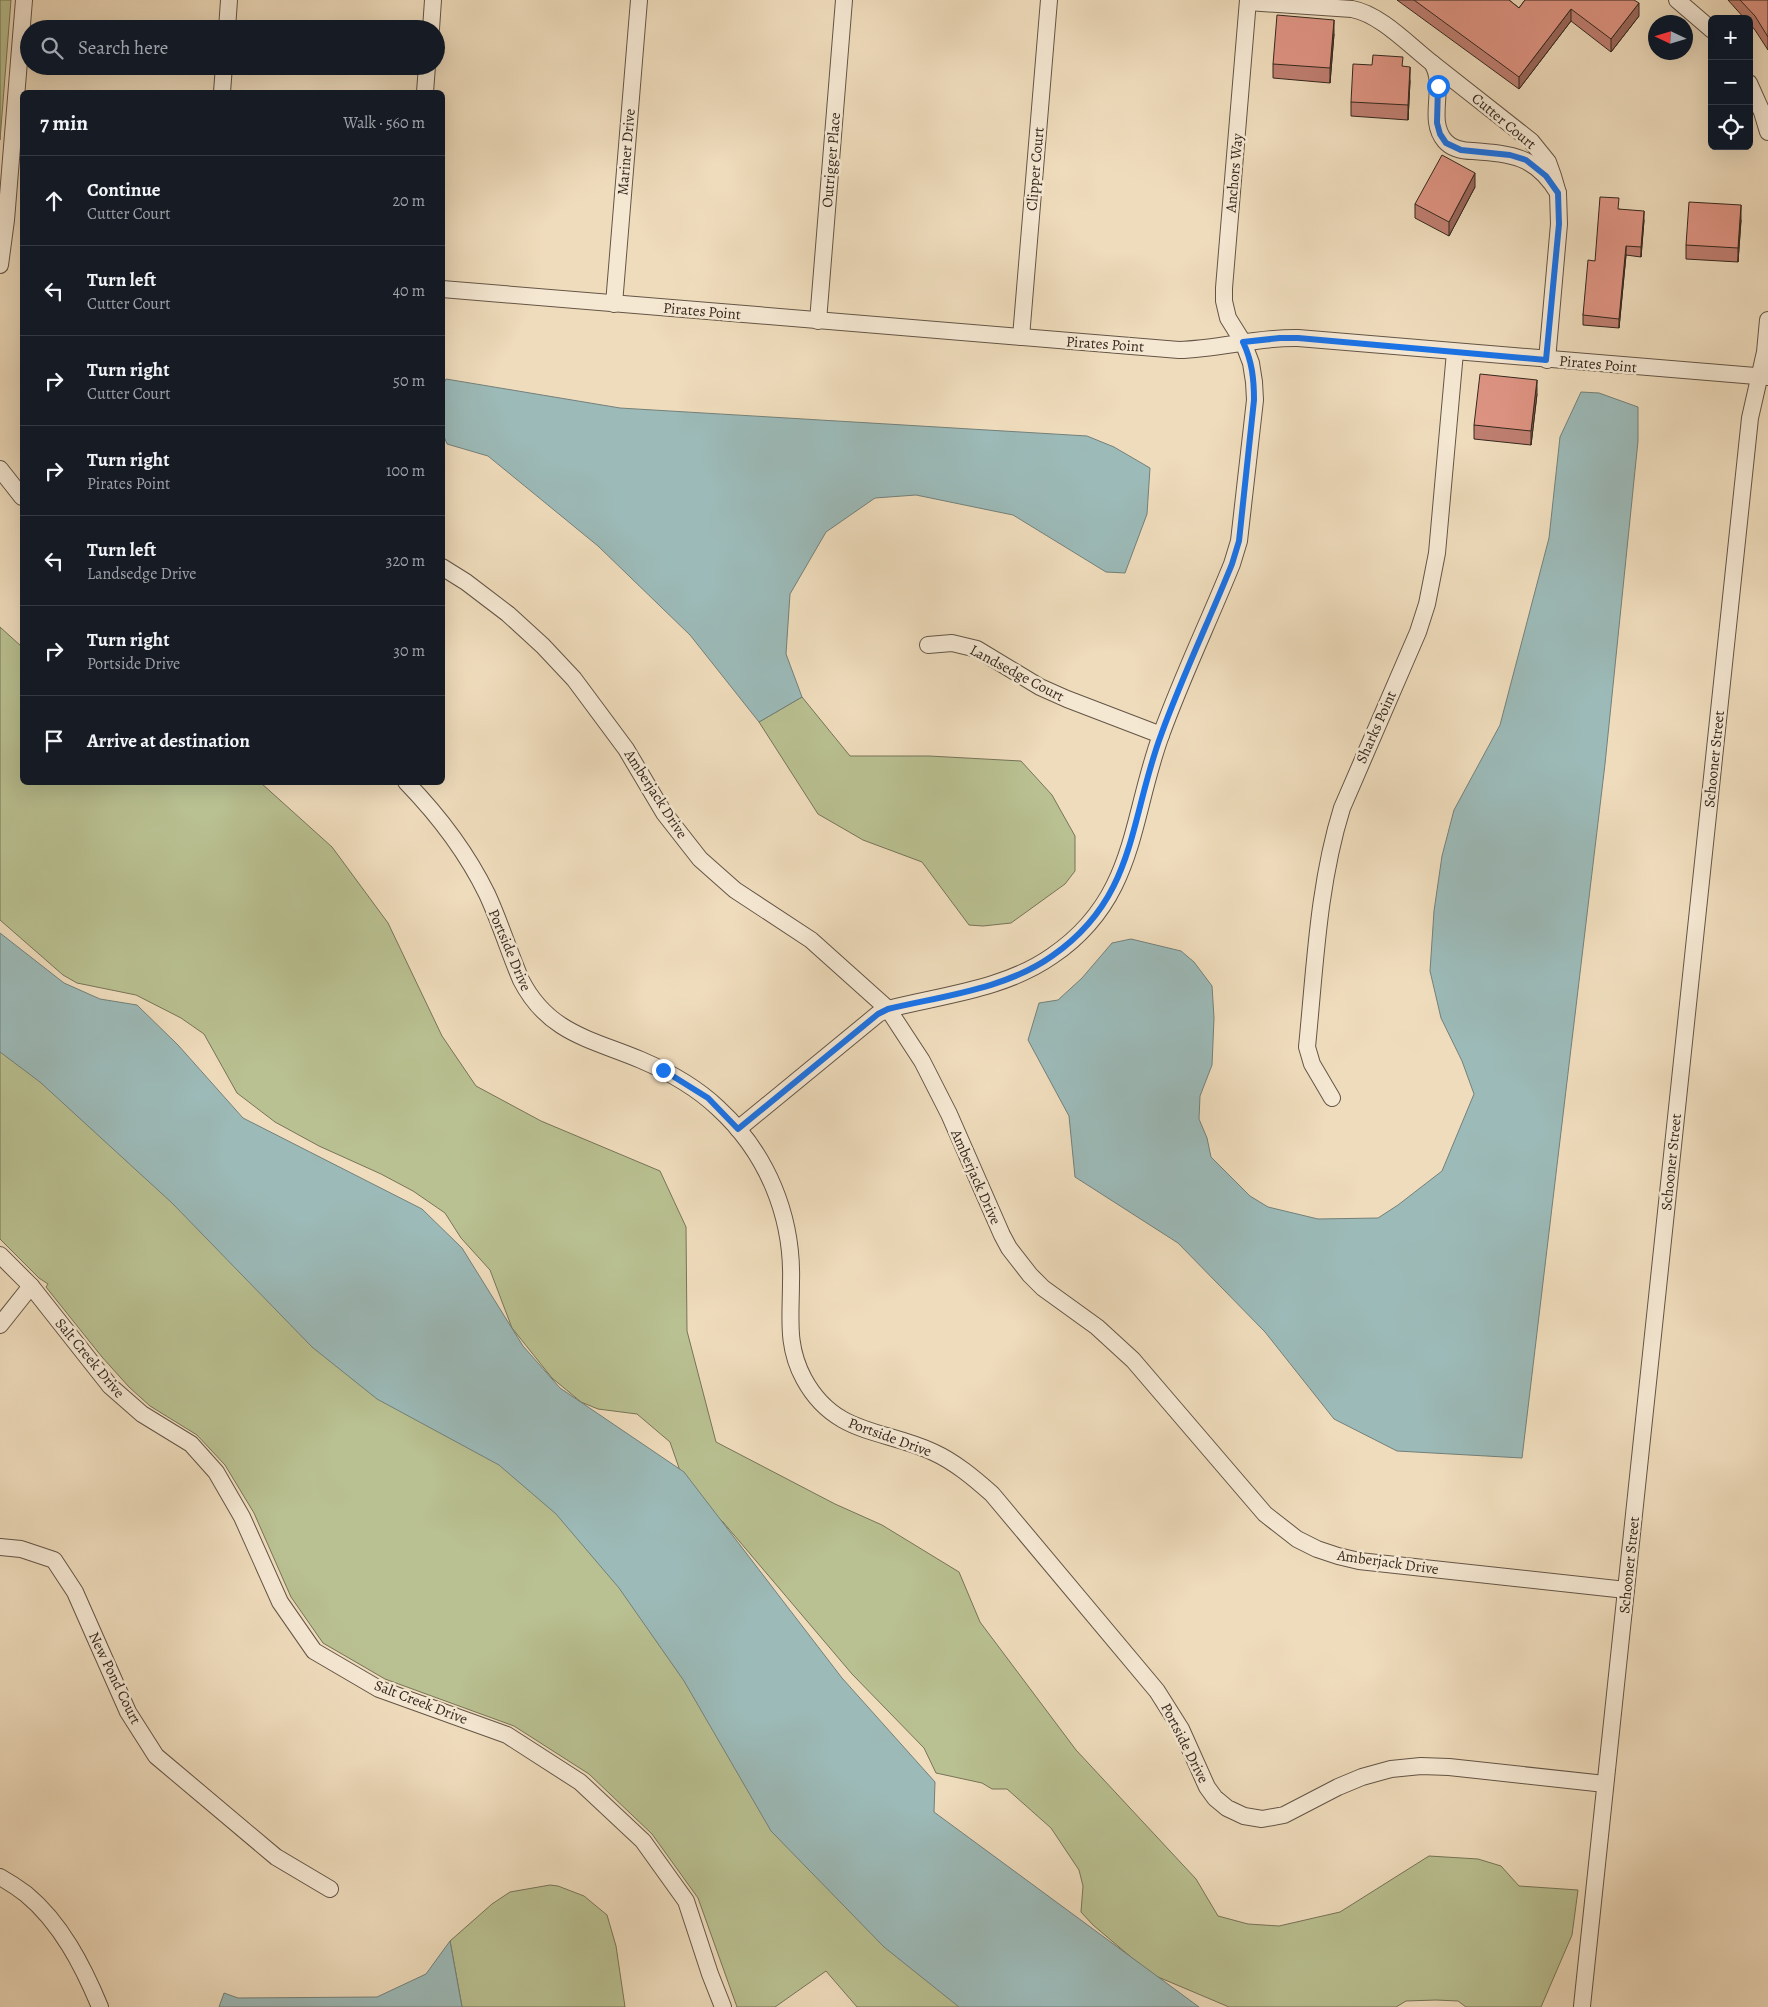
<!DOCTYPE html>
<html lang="en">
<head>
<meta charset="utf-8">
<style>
  :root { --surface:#171b24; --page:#20242c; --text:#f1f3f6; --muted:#9ea1a6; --line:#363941 }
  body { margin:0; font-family:Alegreya,serif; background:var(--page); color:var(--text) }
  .controls { position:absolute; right:15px; top:15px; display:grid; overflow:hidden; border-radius:8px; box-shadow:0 5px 20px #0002 }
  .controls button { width:45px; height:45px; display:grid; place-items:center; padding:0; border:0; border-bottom:1px solid var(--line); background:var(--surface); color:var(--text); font:25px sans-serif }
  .compass { position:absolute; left:1648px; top:15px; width:45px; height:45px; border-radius:50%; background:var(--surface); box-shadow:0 5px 20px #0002; rotate:274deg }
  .stop { position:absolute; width:15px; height:15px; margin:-11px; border:4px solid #1a73e8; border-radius:50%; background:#fff }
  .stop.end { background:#1a73e8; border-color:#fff; box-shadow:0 1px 5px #0008 }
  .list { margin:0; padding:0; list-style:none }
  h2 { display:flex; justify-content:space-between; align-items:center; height:65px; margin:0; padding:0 20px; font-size:21px }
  h2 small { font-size:16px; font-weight:400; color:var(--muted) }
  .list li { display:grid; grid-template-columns:32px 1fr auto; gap:15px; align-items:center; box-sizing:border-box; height:90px; padding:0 20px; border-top:1px solid var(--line) }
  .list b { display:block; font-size:19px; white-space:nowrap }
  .list p { margin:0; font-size:16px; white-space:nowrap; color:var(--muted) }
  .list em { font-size:16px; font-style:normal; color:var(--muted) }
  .icon { flex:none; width:28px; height:28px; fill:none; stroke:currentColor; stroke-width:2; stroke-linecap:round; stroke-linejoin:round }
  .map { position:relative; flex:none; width:1768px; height:2007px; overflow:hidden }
  .search { position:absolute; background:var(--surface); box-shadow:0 5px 20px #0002; left:20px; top:20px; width:425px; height:55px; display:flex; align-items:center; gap:12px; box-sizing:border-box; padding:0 18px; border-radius:28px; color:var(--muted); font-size:19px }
  .panel { position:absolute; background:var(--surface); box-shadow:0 5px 20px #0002; left:20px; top:90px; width:425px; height:695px; border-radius:8px }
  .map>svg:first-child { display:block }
  .green { fill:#b9c091; stroke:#777458 }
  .water { fill:#9cbab8; stroke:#73807a }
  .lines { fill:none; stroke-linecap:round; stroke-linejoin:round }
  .minor-casing { stroke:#645546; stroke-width:18 }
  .minor { stroke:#f5e8d3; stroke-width:16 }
  .wall { fill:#bf7f71; stroke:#35281e }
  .shaded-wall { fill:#9b685c; stroke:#35281e }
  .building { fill:#de9483; stroke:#35281e }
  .route { stroke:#1a73e8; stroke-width:6 }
  .labels { text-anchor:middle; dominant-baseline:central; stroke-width:5; stroke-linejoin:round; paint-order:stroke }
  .street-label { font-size:15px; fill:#35281e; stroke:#f5e8d3 }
</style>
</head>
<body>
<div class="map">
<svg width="1768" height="2007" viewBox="0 0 1768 2007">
  <rect width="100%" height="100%" fill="#efdcbc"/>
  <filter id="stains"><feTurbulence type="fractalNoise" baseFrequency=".004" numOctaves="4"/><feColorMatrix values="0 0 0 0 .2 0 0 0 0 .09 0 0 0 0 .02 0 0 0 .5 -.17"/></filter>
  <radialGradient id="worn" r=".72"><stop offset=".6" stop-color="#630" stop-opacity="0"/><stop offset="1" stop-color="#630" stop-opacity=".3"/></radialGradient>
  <g class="green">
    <path d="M0 0H11L0 140Z"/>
    <path d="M0 627 22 647V782L261 783 332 847 388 923 442 1036 476 1086 541 1121 660 1171 686 1227 687 1331 716 1442 835 1504 882 1525 959 1572 980 1622 1076 1750 1196 1879 1218 1916 1248 1924 1279 1926 1340 1912 1429 1856 1478 1859 1501 1866 1519 1886 1578 1890 1572 1935 1541 2007H1466L1458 2001 1436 2000 1406 2001 1396 2007H1229L1151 1974 1093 1925 1081 1912 1083 1886 1079 1870 1051 1828 1007 1789H992L982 1783 936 1773 924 1748 852 1674 723 1522 687 1491 670 1442 637 1414 598 1409 581 1402 552 1378 512 1328 490 1270 461 1238 445 1213 413 1191 381 1174 319 1146 275 1122 237 1093 204 1034 181 1018 136 995 77 983 63 975 0 920Z"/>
    <path d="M802 697 850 756H929L1021 761 1052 795 1075 836V871L1065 884 1011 923 983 926 969 925 922 862 863 840 818 814 759 722Z"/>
    <path d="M0 1012 546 1484 970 2007H857L826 1971 775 2007H737L698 1898 652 1834 589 1774 514 1726 385 1679 323 1643 291 1597 254 1513 225 1465 197 1435 150 1406 129 1387 102 1357 46 1287 48 1284 39 1278 0 1239Z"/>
    <path d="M550 1885 558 1886 584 1896 607 1915 616 1946 625 2007H462L450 1941 492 1904 510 1892Z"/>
  </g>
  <g class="water">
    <path d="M446 379 620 408 1087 436 1114 447 1150 468 1147 514 1125 573 1106 572 1013 515 916 495 875 498 826 532 790 594 786 654 802 697 759 722 690 635 598 546 488 456 447 444 443 434V385Z"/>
    <path d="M1581 392 1599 393 1638 407V441L1605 764 1522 1458 1397 1451 1334 1419 1265 1332 1178 1243 1075 1177 1069 1116 1028 1040 1039 1003 1058 1000 1082 978 1112 943 1131 939 1181 951 1194 962 1212 986 1214 1018 1212 1065 1200 1096 1199 1119 1207 1138 1211 1157 1250 1196 1268 1207 1318 1219 1378 1218 1398 1205 1442 1171 1474 1094 1462 1061 1441 1018 1430 971 1434 911 1442 856 1454 810 1500 725 1549 538 1560 437Z"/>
    <path d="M0 933 64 983 100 999 137 1005 178 1045 243 1118 422 1209 462 1248 523 1346 560 1388 684 1472 842 1678 935 1782 934 1812 1199 2007H959L884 1947 771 1831 684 1681 619 1588 556 1514 499 1465 377 1399 312 1347 172 1203 40 1082 0 1052Z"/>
    <path d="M450 1941 462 2007H219L224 1993 238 1998 377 1997 426 1974Z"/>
  </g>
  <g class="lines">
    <defs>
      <g id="minor">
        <path d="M1677 0 1712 30"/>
        <path d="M1248 2 1352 9C1380 14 1409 45 1432 63 1447 86 1426 119 1445 141 1452 149 1463 151 1473 151 1512 154 1536 156 1558 193"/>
        <path d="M227 29 229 0"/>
        <path d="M431 29 433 0"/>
        <path d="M1432 63 1531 141 1548 162 1553 176 1558 193 1559 224 1547 360"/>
        <path d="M1749 83 1762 112 1768 132"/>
        <path d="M222 92 224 66"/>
        <path d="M425 92 427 66"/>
        <path d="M0 265 6 220 24 0"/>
        <path d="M442 289 1179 350C1219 349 1258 337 1298 338L1768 377"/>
        <path d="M614 304 639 0"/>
        <path d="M818 321 844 0"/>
        <path d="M1021 337 1049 0"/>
        <path d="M0 469 22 497"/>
        <path d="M442 567 466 582 508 614 543 646 574 679 626 749 664 813 700 859 735 890 811 940 888 1009 922 1061 949 1114 1002 1235 1009 1248 1030 1275 1043 1288 1097 1327 1133 1360 1265 1514 1297 1539 1317 1549 1338 1556 1359 1561 1626 1590"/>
        <path d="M928 645 952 643 977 649 1040 687 1067 699 1161 735"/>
        <path d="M406 782C438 815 467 853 487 894 500 922 509 952 521 980 548 1033 591 1039 641 1060 669 1072 696 1087 718 1108 767 1153 793 1216 791 1282 791 1318 786 1346 804 1379 835 1436 884 1429 933 1452 955 1462 974 1478 992 1494L1157 1691 1181 1729 1207 1787 1215 1798 1227 1808 1244 1816 1262 1819 1284 1815 1338 1787 1362 1777 1391 1769 1421 1766 1449 1767 1605 1784"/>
        <path d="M1332 1098 1312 1064 1307 1047C1315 967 1318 885 1342 808L1418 632 1427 604 1437 553 1455 352"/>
        <path d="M738 1129 878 1014 888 1009C943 995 1005 989 1052 956 1136 899 1130 820 1161 735 1182 677 1209 621 1232 564L1239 541 1255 400 1254 382 1251 363 1243 342 1228 318 1224 301V288L1248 0"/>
        <path d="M0 1255 31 1286 110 1386 142 1414 191 1444 216 1472 242 1517 280 1602 314 1651 379 1689 507 1735 580 1782 643 1841 686 1901 710 1974 723 2007"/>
        <path d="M0 1325 31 1286"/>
        <path d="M0 1547 21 1549 54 1560 75 1592 128 1712 156 1756 276 1857 330 1889"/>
        <path d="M0 1877C9 1882 18 1888 26 1894 61 1923 83 1966 100 2007"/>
        <path d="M1582 2006 1750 418 1765 352 1768 320"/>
      </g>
    </defs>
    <use href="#minor" class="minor-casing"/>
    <use href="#minor" class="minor"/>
  </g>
  <g class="wall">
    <path d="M1397 0H1509L1519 8 1525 0 1639 16 1611 52 1571 21 1519 89Z"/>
    <path d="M1728 0H1768V50L1755 30 1749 23V19H1745Z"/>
    <path d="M1334 34 1330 83 1273 78V64Z"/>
    <path d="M1403 66 1410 81 1408 120 1351 116V102Z"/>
    <path d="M1475 187 1449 236 1415 218V204Z"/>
    <path d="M1619 209 1644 220 1641 257 1626 255 1619 328 1583 325V315L1595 261Z"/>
    <path d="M1741 220 1738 262 1686 259V245Z"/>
    <path d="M1537 394 1531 445 1474 439V425Z"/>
  </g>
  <g class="shaded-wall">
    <path d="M1639 3V16L1611 52V39Z"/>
    <path d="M1571 9V21L1519 89V77Z"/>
    <path d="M1334 20V34L1330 83V68Z"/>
    <path d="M1410 67V81L1408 120V105Z"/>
    <path d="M1475 173V187L1449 236V222Z"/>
    <path d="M1741 205V220L1738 262V248Z"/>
    <path d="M1644 211V220L1641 257V247Z"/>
    <path d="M1626 246V255L1619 328V319Z"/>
    <path d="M1537 380V394L1531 445V431Z"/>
  </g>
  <g class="building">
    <path d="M1414 0H1509L1519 8 1525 0H1634L1639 3 1611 39 1571 9 1519 77Z"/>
    <path d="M1740 0H1768V37L1755 16Z"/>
    <path d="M1277 15 1334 20 1330 68 1273 64Z"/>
    <path d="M1373 55 1403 57 1402 66 1410 67 1408 105 1351 102 1353 64 1372 65Z"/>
    <path d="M1442 155 1475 173 1449 222 1415 204Z"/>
    <path d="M1600 197 1619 198 1618 209 1644 211 1641 247 1626 246 1619 319 1583 315 1588 260 1595 261Z"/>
    <path d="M1689 202 1741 205 1738 248 1686 245Z"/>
    <path d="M1480 374 1537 380 1531 431 1474 425Z"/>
  </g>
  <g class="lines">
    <path class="route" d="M663 1070 708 1098 738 1129 878 1014 888 1009C942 996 1006 989 1052 956 1136 898 1129 821 1161 735 1182 677 1209 621 1232 564L1239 541 1254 400C1254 379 1252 361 1243 342L1280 338H1298L1546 360 1559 224 1558 193 1546 176 1526 160 1510 155 1461 150 1446 143 1440 134 1437 123 1438 86"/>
  </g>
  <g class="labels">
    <g class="street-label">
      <text transform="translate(1504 121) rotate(40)">Cutter Court</text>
      <text transform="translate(626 152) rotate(-85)">Mariner Drive</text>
      <text transform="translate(831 160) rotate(-85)">Outrigger Place</text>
      <text transform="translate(1035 169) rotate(-85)">Clipper Court</text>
      <text transform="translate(1234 173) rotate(-85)">Anchors Way</text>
      <text transform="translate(702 311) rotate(5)">Pirates Point</text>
      <text transform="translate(1105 344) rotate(4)">Pirates Point</text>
      <text transform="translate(1598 364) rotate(5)">Pirates Point</text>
      <text transform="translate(1017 673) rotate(28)">Landsedge Court</text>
      <text transform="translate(1376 727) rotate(-66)">Sharks Point</text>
      <text transform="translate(1714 759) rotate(-84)">Schooner Street</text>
      <text transform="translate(656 794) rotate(57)">Amberjack Drive</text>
      <text transform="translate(510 950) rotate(67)">Portside Drive</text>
      <text transform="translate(1671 1162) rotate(-84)">Schooner Street</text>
      <text transform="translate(976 1177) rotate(66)">Amberjack Drive</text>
      <text transform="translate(90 1358) rotate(50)">Salt Creek Drive</text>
      <text transform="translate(890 1437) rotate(20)">Portside Drive</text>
      <text transform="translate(1388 1562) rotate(8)">Amberjack Drive</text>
      <text transform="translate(1629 1565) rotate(-84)">Schooner Street</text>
      <text transform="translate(115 1678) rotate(64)">New Pond Court</text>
      <text transform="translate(421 1702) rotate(21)">Salt Creek Drive</text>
      <text transform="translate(1185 1743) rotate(63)">Portside Drive</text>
    </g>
  </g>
  <rect width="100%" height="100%" filter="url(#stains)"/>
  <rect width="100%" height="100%" fill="url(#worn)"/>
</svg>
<div class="controls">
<button>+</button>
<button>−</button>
<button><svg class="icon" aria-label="locate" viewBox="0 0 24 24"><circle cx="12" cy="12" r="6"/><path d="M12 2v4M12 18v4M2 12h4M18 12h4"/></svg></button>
</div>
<svg class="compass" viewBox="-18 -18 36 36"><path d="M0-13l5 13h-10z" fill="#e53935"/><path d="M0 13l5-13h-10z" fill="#9ea1a6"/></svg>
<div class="stop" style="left:1438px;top:86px"></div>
<div class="stop end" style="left:663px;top:1070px"></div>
<div class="search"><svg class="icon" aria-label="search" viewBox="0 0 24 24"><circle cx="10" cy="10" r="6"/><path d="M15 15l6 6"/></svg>Search here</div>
<section class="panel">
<h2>7 min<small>Walk · 560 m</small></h2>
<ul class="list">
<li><svg class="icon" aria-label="ahead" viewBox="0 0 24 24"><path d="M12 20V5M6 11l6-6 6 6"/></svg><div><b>Continue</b><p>Cutter Court</p></div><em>20 m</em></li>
<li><svg class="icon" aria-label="left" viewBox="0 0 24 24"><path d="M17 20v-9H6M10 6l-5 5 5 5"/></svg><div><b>Turn left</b><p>Cutter Court</p></div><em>40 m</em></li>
<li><svg class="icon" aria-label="right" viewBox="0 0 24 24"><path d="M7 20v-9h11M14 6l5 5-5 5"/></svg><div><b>Turn right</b><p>Cutter Court</p></div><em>50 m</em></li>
<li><svg class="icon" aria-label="right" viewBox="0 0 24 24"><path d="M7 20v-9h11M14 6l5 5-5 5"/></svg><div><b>Turn right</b><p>Pirates Point</p></div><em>100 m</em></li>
<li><svg class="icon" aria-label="left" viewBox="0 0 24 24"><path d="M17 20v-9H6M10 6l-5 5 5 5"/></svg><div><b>Turn left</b><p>Landsedge Drive</p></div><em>320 m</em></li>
<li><svg class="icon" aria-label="right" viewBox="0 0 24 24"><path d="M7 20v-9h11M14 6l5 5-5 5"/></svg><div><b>Turn right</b><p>Portside Drive</p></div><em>30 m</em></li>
<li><svg class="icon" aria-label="arrive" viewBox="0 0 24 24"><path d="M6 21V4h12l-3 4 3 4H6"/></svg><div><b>Arrive at destination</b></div></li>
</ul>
</section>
</div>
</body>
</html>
